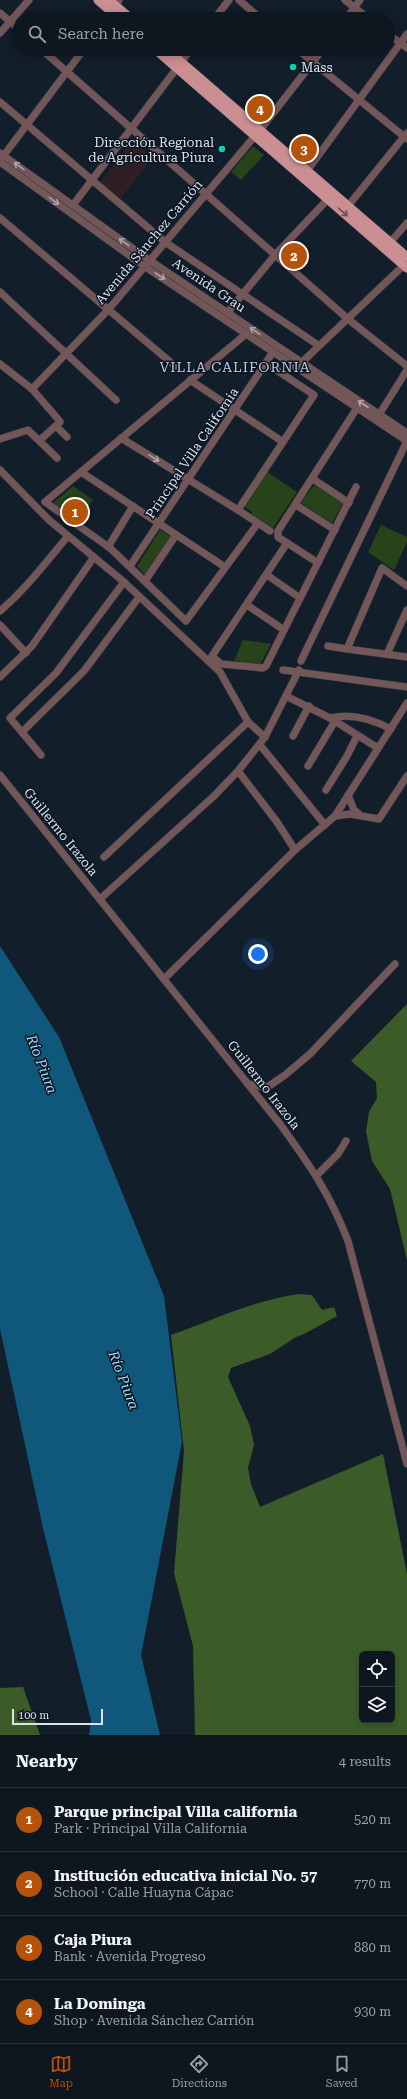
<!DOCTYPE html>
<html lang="en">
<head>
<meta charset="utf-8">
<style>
  :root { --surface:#0e1620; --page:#1c232d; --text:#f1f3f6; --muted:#9b9fa5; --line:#2e353e; --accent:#b45309 }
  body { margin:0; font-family:"Roboto Serif",serif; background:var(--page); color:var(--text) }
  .controls { position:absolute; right:12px; bottom:12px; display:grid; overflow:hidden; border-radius:6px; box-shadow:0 2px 10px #0003 }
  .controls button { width:36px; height:36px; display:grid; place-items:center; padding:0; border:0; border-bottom:1px solid var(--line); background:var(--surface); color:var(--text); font:20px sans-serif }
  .scale { position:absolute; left:12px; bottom:10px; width:91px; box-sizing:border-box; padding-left:4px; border:2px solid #dce3ed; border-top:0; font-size:11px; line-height:14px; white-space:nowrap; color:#dce3ed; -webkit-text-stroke:3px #0a1521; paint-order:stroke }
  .you { position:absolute; left:258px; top:954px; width:14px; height:14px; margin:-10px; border:3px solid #fff; border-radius:50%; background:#1a73e8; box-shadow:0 0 0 6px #1a73e833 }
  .badge { display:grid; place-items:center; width:26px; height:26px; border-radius:50%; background:var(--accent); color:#fff; font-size:13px; font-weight:700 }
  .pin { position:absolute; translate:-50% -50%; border:2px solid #fff; box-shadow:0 1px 4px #0006 }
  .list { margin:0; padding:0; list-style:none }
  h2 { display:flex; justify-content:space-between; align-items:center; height:52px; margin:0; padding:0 16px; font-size:17px }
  h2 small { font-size:13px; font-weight:400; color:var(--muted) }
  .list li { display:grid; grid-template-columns:26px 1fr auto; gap:12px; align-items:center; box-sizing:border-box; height:64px; padding:0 16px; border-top:1px solid var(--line) }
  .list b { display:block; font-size:15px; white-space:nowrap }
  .list p { margin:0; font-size:13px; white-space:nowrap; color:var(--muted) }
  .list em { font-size:13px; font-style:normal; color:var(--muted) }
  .icon { flex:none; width:22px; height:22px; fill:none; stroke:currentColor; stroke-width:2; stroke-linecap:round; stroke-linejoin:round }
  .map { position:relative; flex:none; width:407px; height:1735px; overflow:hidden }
  .search { position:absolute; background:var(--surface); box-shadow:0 2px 10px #0003; left:12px; right:12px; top:12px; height:44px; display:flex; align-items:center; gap:10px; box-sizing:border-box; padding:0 14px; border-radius:22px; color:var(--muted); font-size:15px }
  .sheet { height:308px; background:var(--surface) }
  nav { display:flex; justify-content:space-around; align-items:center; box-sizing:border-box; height:56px; border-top:1px solid var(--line); background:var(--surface); font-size:11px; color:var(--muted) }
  nav a { display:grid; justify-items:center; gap:2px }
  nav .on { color:var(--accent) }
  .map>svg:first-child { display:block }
  .education { fill:#301e26 }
  .green { fill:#284219 }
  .forest { fill:#3b5c28; fill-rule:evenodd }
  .water { fill:#0f587b }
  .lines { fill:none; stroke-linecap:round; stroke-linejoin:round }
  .minor-casing { stroke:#2f3a46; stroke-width:8 }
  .major-casing { stroke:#2f3a46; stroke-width:10 }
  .minor { stroke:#735658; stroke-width:7 }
  .major { stroke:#cb8e92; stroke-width:9 }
  .oneway { stroke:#ada4aa }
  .oneway2 { stroke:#6a525a }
  .poi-dot { fill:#00d5b7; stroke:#0a1521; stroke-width:1.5 }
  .labels { text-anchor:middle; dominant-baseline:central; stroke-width:3; stroke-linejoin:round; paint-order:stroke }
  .poi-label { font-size:13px; fill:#dce3ed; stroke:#0a1521; text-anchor:start }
  .street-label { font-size:13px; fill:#dce3ed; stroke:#0a1521 }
  .neighbourhood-label { font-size:14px; letter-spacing:1px; fill:#bccadd; stroke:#0a1521 }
  .water-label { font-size:14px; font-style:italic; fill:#a4d8f9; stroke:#0a1521 }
</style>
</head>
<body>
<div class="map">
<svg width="407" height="1735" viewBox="0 0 407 1735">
  <rect width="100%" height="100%" fill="#131e2b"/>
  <path class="education" d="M132 141 153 157 119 200 99 184Z"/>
  <g class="green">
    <path d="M253 146 264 155 241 180 231 172Z"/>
    <path d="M267 472 297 492 273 528 251 514 252 512 245 507Z"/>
    <path d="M314 485 343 503 332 523 301 503Z"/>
    <path d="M73 486 93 500 78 521 53 503Z"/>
    <path d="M381 525 407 537V542L394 570 368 552Z"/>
    <path d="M160 530 172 537 145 575 137 566Z"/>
    <path d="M243 640 271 644 260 665 234 661Z"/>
  </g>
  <g class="forest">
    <path d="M407 1004V1260L390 1189 372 1161 366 1131 369 1112 377 1098 376 1082 351 1061Z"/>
    <path d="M299 1294 312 1295 322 1310 334 1307 337 1316 304 1334 296 1337 270 1354 231 1368 228 1377 250 1426 254 1445 248 1468 251 1484 260 1507 383 1454 407 1574V1735H195L193 1646 174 1573 184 1451 171 1335C216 1319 251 1301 299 1294ZM362 1654H392V1720H362Z"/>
    <path d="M23 1687 40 1735H0V1688Z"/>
  </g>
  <path class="water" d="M0 946 59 1037 164 1296 182 1442 141 1655 160 1735H89L91 1720 43 1528 0 1329Z"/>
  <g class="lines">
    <defs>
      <g id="minor">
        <path d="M239 0 261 19"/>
        <path d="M345 0 369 19"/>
        <path d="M0 13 19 29"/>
        <path d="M105 19 119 0"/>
        <path d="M214 19 229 0"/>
        <path d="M346 19 360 0"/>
        <path d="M0 33 29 0"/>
        <path d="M388 34 407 48"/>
        <path d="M41 49 348 319 407 366"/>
        <path d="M297 49 407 139"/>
        <path d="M181 62 191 49"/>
        <path d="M0 102 165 242 318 345"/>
        <path d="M0 153 149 260 407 433"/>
        <path d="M1 159 84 49"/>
        <path d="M0 162 144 266 407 441"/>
        <path d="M307 171 407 34"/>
        <path d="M73 205 177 68"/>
        <path d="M348 206 407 133"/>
        <path d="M0 218 175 366"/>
        <path d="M387 246 407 223"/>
        <path d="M0 292 116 400"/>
        <path d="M228 312 275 255 328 199"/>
        <path d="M246 334 45 502 110 548 186 621 258 523"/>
        <path d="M266 363 314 395 238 510 270 531"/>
        <path d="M0 364 32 389 58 419 60 422 40 440"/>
        <path d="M298 366 404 265"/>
        <path d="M190 380 283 442"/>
        <path d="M32 389 108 310 260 130 323 49"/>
        <path d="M377 418 407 370"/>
        <path d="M56 426 67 437"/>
        <path d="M121 438 238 510"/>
        <path d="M0 439 28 430 57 458"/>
        <path d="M0 470 49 520 124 582 220 672 248 722"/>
        <path d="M81 472 225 567"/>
        <path d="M313 479 349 503"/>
        <path d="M296 505 335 530"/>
        <path d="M287 543 212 656 221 664 263 668 266 666 356 487"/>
        <path d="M108 547 133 506"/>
        <path d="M318 563 278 537V531L357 408"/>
        <path d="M130 566 273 352"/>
        <path d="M267 575 300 598"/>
        <path d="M145 581 176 535"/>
        <path d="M407 586 382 568 347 649 407 657"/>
        <path d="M247 605 284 630"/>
        <path d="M0 611C26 589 46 562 68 536"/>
        <path d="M0 625 26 653"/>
        <path d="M328 646 347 649"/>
        <path d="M387 654 407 610"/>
        <path d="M301 661 407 441"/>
        <path d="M283 670 407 687"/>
        <path d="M0 677 32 646 94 557"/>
        <path d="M286 696 330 718 378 748"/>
        <path d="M330 718C352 713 372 719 391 729"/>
        <path d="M22 732 84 671 139 597"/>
        <path d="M293 736 309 706"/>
        <path d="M265 737 299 670"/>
        <path d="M260 745 325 825"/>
        <path d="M41 755 10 718 56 673 124 582"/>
        <path d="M308 766 335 721"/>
        <path d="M238 771 277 822 295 850"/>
        <path d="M0 775 280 1124C309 1164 330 1194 348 1241L407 1464"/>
        <path d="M326 790 347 756 357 736"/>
        <path d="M348 795 354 810 360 815"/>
        <path d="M335 816 350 814 379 819 407 776"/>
        <path d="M100 899 214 796 238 771 265 737 248 722 104 857"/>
        <path d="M164 979 295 850 335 816 407 703"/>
        <path d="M248 1084 263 1087 269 1086 285 1075 310 1054 395 964"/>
        <path d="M317 1175 338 1154 346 1141"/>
      </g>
      <g id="major">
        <path d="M98 0 120 19"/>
        <path d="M109 0 131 19"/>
        <path d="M155 49 407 268"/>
        <path d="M166 49 407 257"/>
      </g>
    </defs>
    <use href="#minor" class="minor-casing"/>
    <use href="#major" class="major-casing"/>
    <use href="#minor" class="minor"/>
    <use href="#major" class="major"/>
  </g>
  <defs><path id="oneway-shaft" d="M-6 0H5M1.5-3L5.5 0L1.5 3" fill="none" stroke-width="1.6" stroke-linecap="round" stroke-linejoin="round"/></defs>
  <g class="oneway">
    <use href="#oneway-shaft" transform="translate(19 166) rotate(-145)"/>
    <use href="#oneway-shaft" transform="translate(54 201) rotate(36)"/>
    <use href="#oneway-shaft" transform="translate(124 242) rotate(-144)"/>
    <use href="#oneway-shaft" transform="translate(160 276) rotate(33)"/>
    <use href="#oneway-shaft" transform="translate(255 331) rotate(-145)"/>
    <use href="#oneway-shaft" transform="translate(363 404) rotate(-147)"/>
    <use href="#oneway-shaft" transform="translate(154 458) rotate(32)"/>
  </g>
  <use class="oneway2" href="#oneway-shaft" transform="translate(343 212) rotate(41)"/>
  <g class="poi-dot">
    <circle cx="293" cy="67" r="4"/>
    <circle cx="222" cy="149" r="4"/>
  </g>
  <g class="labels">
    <g class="poi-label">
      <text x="301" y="67">Mass</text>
      <text x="214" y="142" text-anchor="end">Dirección Regional<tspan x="214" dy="15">de Agricultura Piura</tspan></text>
    </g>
    <g class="street-label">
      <text transform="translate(149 242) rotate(-50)">Avenida Sánchez Carrión</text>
      <text transform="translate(209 285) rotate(34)">Avenida Grau</text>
      <text transform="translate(192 453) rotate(-56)">Principal Villa California</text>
      <text transform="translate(61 832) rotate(51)">Guillermo Irazola</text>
      <text transform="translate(264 1085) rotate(52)">Guillermo Irazola</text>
    </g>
    <g class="neighbourhood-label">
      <text x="235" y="367">VILLA CALIFORNIA</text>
    </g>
    <g class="water-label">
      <text transform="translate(42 1064) rotate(69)">Río Piura</text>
      <text transform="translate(124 1380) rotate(69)">Río Piura</text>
    </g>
  </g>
</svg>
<div class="controls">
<button><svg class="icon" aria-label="locate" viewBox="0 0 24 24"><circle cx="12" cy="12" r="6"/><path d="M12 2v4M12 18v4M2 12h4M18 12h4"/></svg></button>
<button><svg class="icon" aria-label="layers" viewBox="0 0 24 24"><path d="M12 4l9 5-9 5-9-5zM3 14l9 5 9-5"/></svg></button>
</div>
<div class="scale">100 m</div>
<div class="you"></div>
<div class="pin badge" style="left:75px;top:512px">1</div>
<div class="pin badge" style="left:294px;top:256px">2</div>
<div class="pin badge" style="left:304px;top:149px">3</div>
<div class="pin badge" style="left:260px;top:109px">4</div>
<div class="search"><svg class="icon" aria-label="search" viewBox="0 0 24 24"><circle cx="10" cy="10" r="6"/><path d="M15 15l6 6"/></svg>Search here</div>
</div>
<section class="sheet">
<h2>Nearby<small>4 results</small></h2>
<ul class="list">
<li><span class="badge">1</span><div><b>Parque principal Villa california</b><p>Park · Principal Villa California</p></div><em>520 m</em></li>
<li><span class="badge">2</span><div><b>Institución educativa inicial No. 57</b><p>School · Calle Huayna Cápac</p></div><em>770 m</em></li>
<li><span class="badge">3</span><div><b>Caja Piura</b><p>Bank · Avenida Progreso</p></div><em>880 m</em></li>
<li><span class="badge">4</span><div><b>La Dominga</b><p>Shop · Avenida Sánchez Carrión</p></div><em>930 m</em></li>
</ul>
</section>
<nav>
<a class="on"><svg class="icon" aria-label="map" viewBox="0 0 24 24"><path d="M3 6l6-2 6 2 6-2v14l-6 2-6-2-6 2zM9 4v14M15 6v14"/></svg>Map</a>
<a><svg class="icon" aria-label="directions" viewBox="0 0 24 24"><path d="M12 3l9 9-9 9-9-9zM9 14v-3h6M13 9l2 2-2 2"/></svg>Directions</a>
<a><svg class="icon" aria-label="saved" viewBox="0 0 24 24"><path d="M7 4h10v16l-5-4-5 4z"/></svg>Saved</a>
</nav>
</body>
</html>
